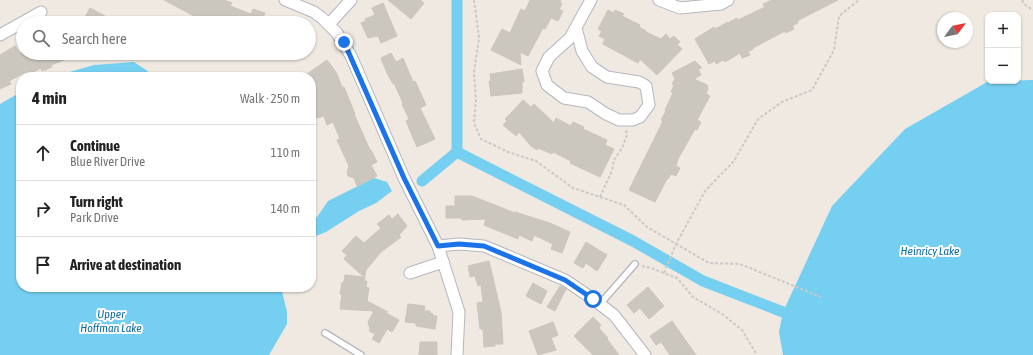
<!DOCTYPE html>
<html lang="en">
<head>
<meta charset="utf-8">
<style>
  :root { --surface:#fff; --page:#f2f2f2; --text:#222; --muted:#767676; --line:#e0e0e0 }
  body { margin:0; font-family:"Asap Condensed",sans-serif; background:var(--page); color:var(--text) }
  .controls { position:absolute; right:12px; top:12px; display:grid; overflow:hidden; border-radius:8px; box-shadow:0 1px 3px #0004 }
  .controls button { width:36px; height:36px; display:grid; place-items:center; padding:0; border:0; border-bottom:1px solid var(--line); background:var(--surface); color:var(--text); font:20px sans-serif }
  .compass { position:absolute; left:937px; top:12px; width:36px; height:36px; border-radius:50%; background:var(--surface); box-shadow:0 1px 3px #0004; rotate:58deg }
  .stop { position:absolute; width:12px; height:12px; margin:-9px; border:3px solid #1a73e8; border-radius:50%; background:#fff }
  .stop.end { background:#1a73e8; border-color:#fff; box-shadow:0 1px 4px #0008 }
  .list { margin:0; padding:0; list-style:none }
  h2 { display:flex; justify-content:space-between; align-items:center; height:52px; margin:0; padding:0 16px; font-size:17px }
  h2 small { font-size:13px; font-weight:400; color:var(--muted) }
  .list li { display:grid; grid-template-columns:26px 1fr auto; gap:12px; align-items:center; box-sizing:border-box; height:56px; padding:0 16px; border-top:1px solid var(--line) }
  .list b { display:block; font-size:15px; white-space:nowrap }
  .list p { margin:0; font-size:13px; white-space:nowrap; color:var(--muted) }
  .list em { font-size:13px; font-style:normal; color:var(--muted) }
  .icon { flex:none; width:22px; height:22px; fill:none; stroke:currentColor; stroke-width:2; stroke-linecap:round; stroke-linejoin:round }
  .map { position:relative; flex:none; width:1033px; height:355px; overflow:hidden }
  .search { position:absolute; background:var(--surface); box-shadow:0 1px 3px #0004; left:16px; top:16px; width:300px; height:44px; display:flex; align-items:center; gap:10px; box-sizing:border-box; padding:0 14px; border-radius:22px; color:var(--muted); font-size:15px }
  .panel { position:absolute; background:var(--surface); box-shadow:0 1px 3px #0004; left:16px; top:72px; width:300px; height:220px; border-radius:16px }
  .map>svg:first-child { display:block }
  .water { fill:#75cff0 }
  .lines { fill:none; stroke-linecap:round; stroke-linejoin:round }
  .canal { stroke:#75cff0; stroke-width:11 }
  .building { fill:#cbc7bf; stroke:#cbc5ba }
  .service-casing { stroke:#b4b7c1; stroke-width:8 }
  .minor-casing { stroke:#b4b7c1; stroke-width:13 }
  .path { stroke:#c9c9c9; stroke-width:2; stroke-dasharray:3 2; stroke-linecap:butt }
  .service { stroke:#fff; stroke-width:5.5 }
  .minor { stroke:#fff; stroke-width:11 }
  .route { stroke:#1a73e8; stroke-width:5 }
  .labels { text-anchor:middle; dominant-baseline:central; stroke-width:4; stroke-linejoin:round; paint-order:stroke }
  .water-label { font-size:12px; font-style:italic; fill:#0d6fa3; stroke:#fff }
</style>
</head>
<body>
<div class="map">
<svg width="1033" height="355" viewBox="0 0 1033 355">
  <rect width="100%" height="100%" fill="#efe9e1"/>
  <g class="water">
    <path d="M134 62 152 74H176L183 77H64L66 73 94 65Z"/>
    <path d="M1033 80V355H783L779 332 783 312 832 206 905 129 989 81Z"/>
    <path d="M21 92V287H281L287 312V324L269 355H0V104Z"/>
    <path d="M374 178 387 182 392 191 376 203 359 211 326 232 311 238V221L313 223 328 201Z"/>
  </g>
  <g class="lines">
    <g class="canal">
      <path d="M457 0V152"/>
      <path d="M457 152 633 241 703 281 783 312"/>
      <path d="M422 181 457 152"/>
    </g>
  </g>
  <g class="building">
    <path d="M164 0H224L232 3 230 6 251 14 253 9 265 13 262 19 271 23H195L196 17Z"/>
    <path d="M388 0H420L424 3 411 19Z"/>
    <path d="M530 0H561L560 3 562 4 559 9 563 11 558 21 551 18 545 29 543 28 528 56 520 52 521 65 491 50 502 29 510 33 521 9 525 11Z"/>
    <path d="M772 0H838L797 21 798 23 792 26 794 29 786 33 785 31 753 48V49L748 52 750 55 742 58 740 53 725 62 723 60 716 64 715 61 709 64 695 39 714 27 715 29 728 22V23L737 18 738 20 765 7 763 4Z"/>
    <path d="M383 3 397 36 381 43 378 36 368 38 361 23 366 21 365 19 375 15 372 8Z"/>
    <path d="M90 8 118 23H82Z"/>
    <path d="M608 10 614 13 615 10 624 14 622 16 640 25 639 27 646 31V32L661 39 666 34 670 39 674 36 680 42 677 44 682 49 657 75 640 59 638 63 603 44 605 39 599 36 602 31 598 29Z"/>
    <path d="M15 46 19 53 80 54 51 65 52 67 42 71 41 68 28 75 26 72 9 81 11 84 0 89V55Z"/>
    <path d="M391 53 396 62 403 58 413 82 415 81 426 105 420 108 435 139 417 147 406 121 409 119 402 104 403 103 394 83 393 84 387 73 381 58Z"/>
    <path d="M327 60 336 72 342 87H344L355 114H354L370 150H371L377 162 371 165 377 176 357 186 354 178 348 176 347 172 349 166 337 140 340 139 333 122 327 125 324 116 317 118 311 103V77H309L307 74Z"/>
    <path d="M695 61 702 68 698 69 701 75 694 79 707 85 708 89 706 94 710 96 697 120 701 122 697 130 695 129 678 159 676 166 680 168 676 176 671 174 668 179H667L655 202 629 190 663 121 661 120 666 111 665 110 673 93 671 92 674 85 672 84 675 79 672 73Z"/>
    <path d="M522 69 524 82H522V93L491 96 489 81H491L490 74Z"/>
    <path d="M523 100 531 107 534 104 554 123 556 118 571 126 573 122 584 127 583 129 607 140 605 145 614 149 600 177 570 163 571 161 553 152 552 154 538 148 537 150 531 146 519 132 516 136 503 125 507 121 505 119 511 113Z"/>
    <path d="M455 196H472L515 213V212L550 223 570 232 562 253 551 249 553 244 534 235 532 241 519 235 518 239 484 225 486 219 462 220 461 218H446V206H455Z"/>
    <path d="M398 214 407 226 399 235 401 237 381 252 366 270 364 281H367L366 287 369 288 367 301 388 312H384L399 320 392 332 387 329 379 343 372 339 375 334 369 331 370 329 368 322 374 311 340 309 342 295 340 294 342 282H344L345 275 364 277 344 259 347 255 342 251 356 236 364 243 381 228 377 224 389 215 392 219Z"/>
    <path d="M586 242 607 255 597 271 586 263 583 268 574 263Z"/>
    <path d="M489 261 501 312 503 344H495V346L484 347 483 329H480L477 303 483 302 481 285 478 286 475 276 470 277 468 266Z"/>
    <path d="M533 283 547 291 541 304 526 296Z"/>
    <path d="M560 286 566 289 555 311 547 307Z"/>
    <path d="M648 287 664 306 649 319 640 308 634 313 627 305Z"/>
    <path d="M408 304 425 306 424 311H430V313L433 314V316H437L435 329 416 326V323L405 322Z"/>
    <path d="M593 317 601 325 599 328 608 338 607 339 619 355H593L574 336Z"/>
    <path d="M672 321 696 355H670L661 342 656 345 650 336Z"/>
    <path d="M553 322 558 335 551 338 556 350 538 355 529 331Z"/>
    <path d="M420 342H437V355H419Z"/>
  </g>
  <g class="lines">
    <defs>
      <g id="service">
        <path d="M600 304 635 264"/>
        <path d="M325 333 361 355"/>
      </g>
      <g id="minor">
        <path d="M285 0 314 12 322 18 337 33 351 56 404 178 438 246 459 312 457 355"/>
        <path d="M659 0 680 8 721 4 728 0"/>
        <path d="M329 24 351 0"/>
        <path d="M576 28 582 51 592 67 607 77 639 82 646 86 649 105 640 117 633 120H619L606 114 588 102 564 98 547 85 542 71 549 57 570 38 591 0"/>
        <path d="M0 35 41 12"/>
        <path d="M438 246 459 244 484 246 565 280 593 299 614 315 645 355"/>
        <path d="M410 273 443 262"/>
      </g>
    </defs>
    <use href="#service" class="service-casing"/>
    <use href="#minor" class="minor-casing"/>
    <g class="path">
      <path d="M474 0 479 38 474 72 476 100 474 123 481 139 508 152 536 161 573 188 624 205 647 227 709 263 740 264 821 297"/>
      <path d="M1022 0 1024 4 1033 10"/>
      <path d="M600 197 612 171 614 160 622 148 627 135 626 130"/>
      <path d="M642 266 651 268 677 278 693 297 722 314 742 330 757 355"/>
      <path d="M664 273 676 244 705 191 734 161 758 119 782 102 812 90 834 50 839 16 859 0"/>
    </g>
    <use href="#service" class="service"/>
    <use href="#minor" class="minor"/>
  </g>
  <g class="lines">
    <path class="route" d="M344 42 404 178 438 246 459 244 484 246 565 280 593 299"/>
  </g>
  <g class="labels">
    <g class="water-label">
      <text x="930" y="251">Heinricy Lake</text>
      <text x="111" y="314">Upper<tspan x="111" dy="14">Hoffman Lake</tspan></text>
    </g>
  </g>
</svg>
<div class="controls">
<button>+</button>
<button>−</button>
</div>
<svg class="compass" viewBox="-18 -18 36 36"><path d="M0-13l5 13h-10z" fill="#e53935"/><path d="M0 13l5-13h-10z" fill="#767676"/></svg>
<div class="stop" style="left:593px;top:299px"></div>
<div class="stop end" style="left:344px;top:42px"></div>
<div class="search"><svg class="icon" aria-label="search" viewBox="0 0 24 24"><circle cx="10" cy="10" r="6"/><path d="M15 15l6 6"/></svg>Search here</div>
<section class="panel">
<h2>4 min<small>Walk · 250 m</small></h2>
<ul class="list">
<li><svg class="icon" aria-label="ahead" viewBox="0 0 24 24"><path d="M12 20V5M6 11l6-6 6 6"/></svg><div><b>Continue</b><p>Blue River Drive</p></div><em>110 m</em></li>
<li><svg class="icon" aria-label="right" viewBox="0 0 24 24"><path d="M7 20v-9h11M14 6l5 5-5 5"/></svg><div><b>Turn right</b><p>Park Drive</p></div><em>140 m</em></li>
<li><svg class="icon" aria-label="arrive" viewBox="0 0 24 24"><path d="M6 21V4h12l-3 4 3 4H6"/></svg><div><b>Arrive at destination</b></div></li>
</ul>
</section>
</div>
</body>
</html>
